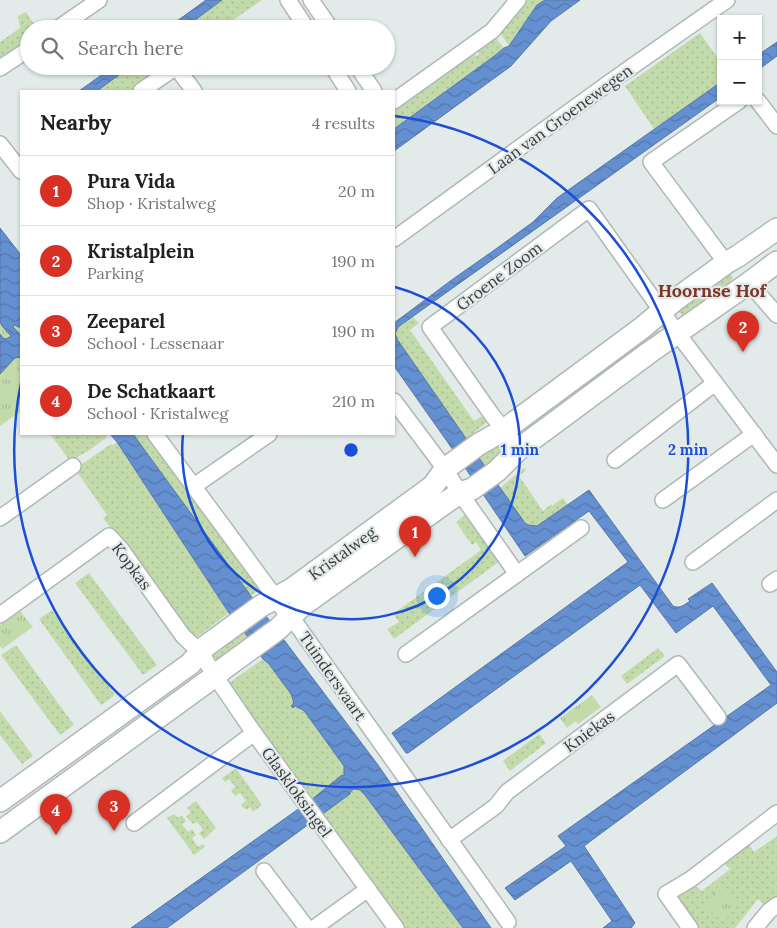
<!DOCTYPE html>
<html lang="en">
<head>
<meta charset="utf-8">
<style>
  :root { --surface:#fff; --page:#f6f6f6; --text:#202124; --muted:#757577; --line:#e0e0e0; --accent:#d93025 }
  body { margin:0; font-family:Lora,serif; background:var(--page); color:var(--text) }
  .controls { position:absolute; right:15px; top:15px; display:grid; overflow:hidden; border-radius:0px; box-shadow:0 1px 4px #0004 }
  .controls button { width:45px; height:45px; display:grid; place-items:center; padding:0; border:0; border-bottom:1px solid var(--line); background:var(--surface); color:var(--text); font:25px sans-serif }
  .you { position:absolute; left:436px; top:595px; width:18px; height:18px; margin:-12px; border:4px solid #fff; border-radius:50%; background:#1a73e8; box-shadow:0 0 0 8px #1a73e833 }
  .badge { display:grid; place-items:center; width:32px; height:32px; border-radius:50%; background:var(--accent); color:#fff; font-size:16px; font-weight:700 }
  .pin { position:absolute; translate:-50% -41px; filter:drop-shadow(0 1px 2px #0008) }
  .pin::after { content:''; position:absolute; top:26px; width:18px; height:15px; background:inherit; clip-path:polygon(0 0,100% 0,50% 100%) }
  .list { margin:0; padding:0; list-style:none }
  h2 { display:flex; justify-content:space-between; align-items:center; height:65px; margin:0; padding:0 20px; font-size:21px }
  h2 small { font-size:16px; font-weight:400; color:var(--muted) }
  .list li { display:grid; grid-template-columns:32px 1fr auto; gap:15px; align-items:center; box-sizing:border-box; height:70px; padding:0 20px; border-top:1px solid var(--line) }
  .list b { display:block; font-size:19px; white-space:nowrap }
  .list p { margin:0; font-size:16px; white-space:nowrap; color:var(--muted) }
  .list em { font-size:16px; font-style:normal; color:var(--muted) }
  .icon { flex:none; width:28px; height:28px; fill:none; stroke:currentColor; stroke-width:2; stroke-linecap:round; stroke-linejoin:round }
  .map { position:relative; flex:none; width:777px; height:928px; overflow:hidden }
  .search { position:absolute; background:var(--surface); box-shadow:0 1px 4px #0004; left:20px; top:20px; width:375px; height:55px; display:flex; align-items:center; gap:12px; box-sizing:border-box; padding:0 18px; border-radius:28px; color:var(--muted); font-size:19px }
  .panel { position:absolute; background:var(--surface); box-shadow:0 1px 4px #0004; left:20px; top:90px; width:375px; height:345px; border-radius:0px }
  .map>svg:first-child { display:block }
  .grass { fill:url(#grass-dots) }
  .park { fill:url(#park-tufts) }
  .water { fill:url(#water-waves); stroke:#5877a5 }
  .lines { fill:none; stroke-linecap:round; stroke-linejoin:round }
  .street-casing { stroke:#b0b7b7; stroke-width:18 }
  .secondary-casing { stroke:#b0b7b7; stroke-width:24 }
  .street { stroke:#fff; stroke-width:15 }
  .secondary { stroke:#fff; stroke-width:21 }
  .ring { fill:none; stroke:#1d4ed8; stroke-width:2.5 }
  .labels { text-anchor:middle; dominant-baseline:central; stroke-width:4.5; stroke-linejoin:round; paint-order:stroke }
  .street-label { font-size:16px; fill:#3b3d3d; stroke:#e3eaea }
  .neighbourhood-label { font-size:18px; font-weight:bold; fill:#7b3627; stroke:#e3eaea }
  .centre { fill:#1d4ed8; stroke:#e3eaea; stroke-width:2.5 }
  .ring-label { font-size:15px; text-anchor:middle; font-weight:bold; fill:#1d4ed8; stroke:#e3eaea; stroke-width:4.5; stroke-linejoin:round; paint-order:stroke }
</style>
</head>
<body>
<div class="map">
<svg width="777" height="928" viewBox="0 0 777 928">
  <defs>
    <pattern id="grass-dots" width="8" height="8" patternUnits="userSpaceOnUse" patternTransform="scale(1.25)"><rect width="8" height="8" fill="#c3dbab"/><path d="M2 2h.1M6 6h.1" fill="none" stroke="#a8bd94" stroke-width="1.8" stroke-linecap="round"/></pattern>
    <pattern id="park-tufts" width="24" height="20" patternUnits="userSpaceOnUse" patternTransform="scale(1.25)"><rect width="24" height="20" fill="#c3dbab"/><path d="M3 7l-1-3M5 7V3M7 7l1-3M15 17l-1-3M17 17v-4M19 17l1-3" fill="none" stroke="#a8bd94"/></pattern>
    <pattern id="water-waves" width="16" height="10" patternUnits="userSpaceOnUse" patternTransform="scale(1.25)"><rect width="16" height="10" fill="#6490d1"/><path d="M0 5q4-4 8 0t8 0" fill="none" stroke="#5477ab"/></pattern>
  </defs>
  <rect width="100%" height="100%" fill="#e3eaea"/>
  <g class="grass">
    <path d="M222 0H262L220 29H183Z"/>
    <path d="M527 0H545L537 5 509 46 499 31Z"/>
    <path d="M26 12 37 29H29V40L0 61V42L20 28 18 16Z"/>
    <path d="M700 33 721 63V82L654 129 625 86Z"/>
    <path d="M495 37 504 48 493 57 394 129V110L473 53 476 56 479 54 477 50Z"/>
    <path d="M131 66H167L131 91H97Z"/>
    <path d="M727 269 733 278 726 287 688 323 675 307Z"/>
    <path d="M413 317 419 323 410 330 474 421 484 415 488 420 486 423 466 439 397 339 395 334 398 327Z"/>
    <path d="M653 324 664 339 575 402 566 389Z"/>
    <path d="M50 434H109L106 436V438L88 451 70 461Z"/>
    <path d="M133 434H148L260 587V589L251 596Z"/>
    <path d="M117 442 229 613 194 639 103 518 107 515 75 469 111 444 113 445Z"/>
    <path d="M504 442 509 447 488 472 476 454Z"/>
    <path d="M524 468 526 470 519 476 543 511 551 504 552 506 563 498 568 505 537 526 528 525 525 523 500 488Z"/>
    <path d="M467 513 500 561 394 639 387 629 399 622 393 614 481 550 476 542 472 545 456 522Z"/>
    <path d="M89 573 157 665 143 675 75 583Z"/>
    <path d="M52 610 115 695 101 705 39 619Z"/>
    <path d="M240 627 252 642 220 665 209 650Z"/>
    <path d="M16 645 74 725 60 735 1 655Z"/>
    <path d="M658 648 665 656 627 684 621 676Z"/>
    <path d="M263 659C276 670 291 687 294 703L291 706 299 707 305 712 344 766V776H342L311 800 226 685Z"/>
    <path d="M0 711 33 756 22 764 0 735Z"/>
    <path d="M539 734 546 743 510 771 503 761Z"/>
    <path d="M236 768 262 805 253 812 250 807 246 810 241 805 246 801 240 793 235 796 231 790 235 787 229 779 225 782 222 778Z"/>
    <path d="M354 789 360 790 365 795 463 928H404L322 814 350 795V792Z"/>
    <path d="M196 801 216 828 204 839 199 833 203 830 197 822 193 824 186 816 191 813 187 808Z"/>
    <path d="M174 814 178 818 182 815 186 821 182 824 188 832 192 829 196 835 192 838 198 847 203 844 205 847 194 855 167 818Z"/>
    <path d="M777 836V897L765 905 758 899 735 928H698L676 898 694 885 702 891 730 869 724 863 749 844 754 852Z"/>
  </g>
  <g class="park">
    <path d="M0 250 21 279V411L0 426Z"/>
    <path d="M20 611 33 627 2 649 0 646V625Z"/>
    <path d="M592 695 601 707 578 724 576 721 567 728 560 718Z"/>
    <path d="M719 886 740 902 724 922 704 906Z"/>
  </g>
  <g class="water">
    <path d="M206 0H222L183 29H166Z"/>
    <path d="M545 0H580L551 21 511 66 394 151V129L493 57 504 48 509 46 537 5Z"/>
    <path d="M777 42V56L758 70V55Z"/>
    <path d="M114 66H131L97 91H79Z"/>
    <path d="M721 82V97L398 327 395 334 397 339 465 437V438L525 523 528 525 537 526 589 490 673 606C680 609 684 605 690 601L688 599 712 583 777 672V703L584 846 635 923 631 928H603L612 921 571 861 515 900 505 888 566 846 558 836 771 685 713 606 676 633 640 585 408 753H406L392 733 628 562 589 511 525 556 451 447 394 366V323L453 279 493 251 533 222 557 198Z"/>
    <path d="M0 228 21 255V328L14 325 13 327 19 333 21 337V357L15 358 0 374V334L3 338 6 339 11 336 2 326 0 322Z"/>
    <path d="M110 434H133L251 596 378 765 491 928H463L365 795 360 790 354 789 350 792V794L167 928H131L311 800 342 775 344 776V766L305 712 303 710 295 706 293 708 291 706 294 703 291 694 269 664 263 659 252 642 229 613 117 442Z"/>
  </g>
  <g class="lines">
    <defs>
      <g id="street">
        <path d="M288 0 307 29"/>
        <path d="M311 0 331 29"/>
        <path d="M57 29 99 0"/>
        <path d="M332 66 348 91"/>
        <path d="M357 66 374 91"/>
        <path d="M0 68 29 49"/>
        <path d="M141 91 176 67 194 91"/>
        <path d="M394 101 492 31 518 0"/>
        <path d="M758 101 777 126"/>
        <path d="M0 144 21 171"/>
        <path d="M394 239 610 82 727 0"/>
        <path d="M726 263 651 162 739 101"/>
        <path d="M749 283 777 315"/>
        <path d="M394 401 445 469 460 493 517 574"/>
        <path d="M155 434 270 590 289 618 297 625 508 922"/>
        <path d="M519 449 492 415 430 327 589 209 678 334 777 465"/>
        <path d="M615 460 715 383"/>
        <path d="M194 486 269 434"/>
        <path d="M663 500 754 434"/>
        <path d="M0 518 73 466"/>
        <path d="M693 562 777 500"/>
        <path d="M770 584 777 579"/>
        <path d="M0 615 109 536 121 549 183 636 201 653 215 676 254 733 396 928"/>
        <path d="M406 654 581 528"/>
        <path d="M134 823 254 733"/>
        <path d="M449 840 496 806 507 792 678 664 718 717"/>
        <path d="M264 871 307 928"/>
        <path d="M314 928 368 889"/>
        <path d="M690 928 666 894 691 879 777 813"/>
        <path d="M755 928 769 911 777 905"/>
      </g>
      <g id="secondary">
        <path d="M0 801 190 664 206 646 261 606 292 589 433 486 445 469 479 444 504 430 642 328 675 300 726 263 738 256 777 229"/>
        <path d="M0 832 215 676 223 669 278 629 289 618 303 605 445 503 460 493 472 489 497 471 519 449 650 352 749 283 777 262"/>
      </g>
    </defs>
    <use href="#street" class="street-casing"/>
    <use href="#secondary" class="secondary-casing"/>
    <use href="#street" class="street"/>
    <use href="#secondary" class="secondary"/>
  </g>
  <g class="ring">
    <path d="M395 287A169 169 0 1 1 183 434"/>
    <path d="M395 116A337 337 0 1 1 21 383"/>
  </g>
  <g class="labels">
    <g class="street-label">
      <text transform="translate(560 119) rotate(-36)">Laan van Groenewegen</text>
      <text transform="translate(499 276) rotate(-37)">Groene Zoom</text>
      <text transform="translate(342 553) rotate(-36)">Kristalweg</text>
      <text transform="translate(132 566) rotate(53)">Kopkas</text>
      <text transform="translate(333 676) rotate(55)">Tuindersvaart</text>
      <text transform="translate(589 731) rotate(-36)">Kniekas</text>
      <text transform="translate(297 792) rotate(54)">Glaskloksingel</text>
    </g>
    <g class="neighbourhood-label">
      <text x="712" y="290">Hoornse Hof</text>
    </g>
  </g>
  <circle cx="351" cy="450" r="8" class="centre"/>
  <g class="ring-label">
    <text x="520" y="455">1 min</text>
    <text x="688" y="455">2 min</text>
  </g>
</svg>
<div class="controls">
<button>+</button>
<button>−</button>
</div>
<div class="you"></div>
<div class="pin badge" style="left:415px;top:557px">1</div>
<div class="pin badge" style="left:743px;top:352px">2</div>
<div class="pin badge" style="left:114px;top:831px">3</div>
<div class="pin badge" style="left:56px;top:835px">4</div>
<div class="search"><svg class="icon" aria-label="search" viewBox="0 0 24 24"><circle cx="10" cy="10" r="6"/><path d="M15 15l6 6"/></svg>Search here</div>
<section class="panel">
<h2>Nearby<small>4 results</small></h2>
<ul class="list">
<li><span class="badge">1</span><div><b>Pura Vida</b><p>Shop · Kristalweg</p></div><em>20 m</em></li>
<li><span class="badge">2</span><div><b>Kristalplein</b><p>Parking</p></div><em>190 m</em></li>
<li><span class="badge">3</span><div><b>Zeeparel</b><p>School · Lessenaar</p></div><em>190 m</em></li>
<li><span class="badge">4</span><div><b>De Schatkaart</b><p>School · Kristalweg</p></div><em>210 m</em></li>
</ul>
</section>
</div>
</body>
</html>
